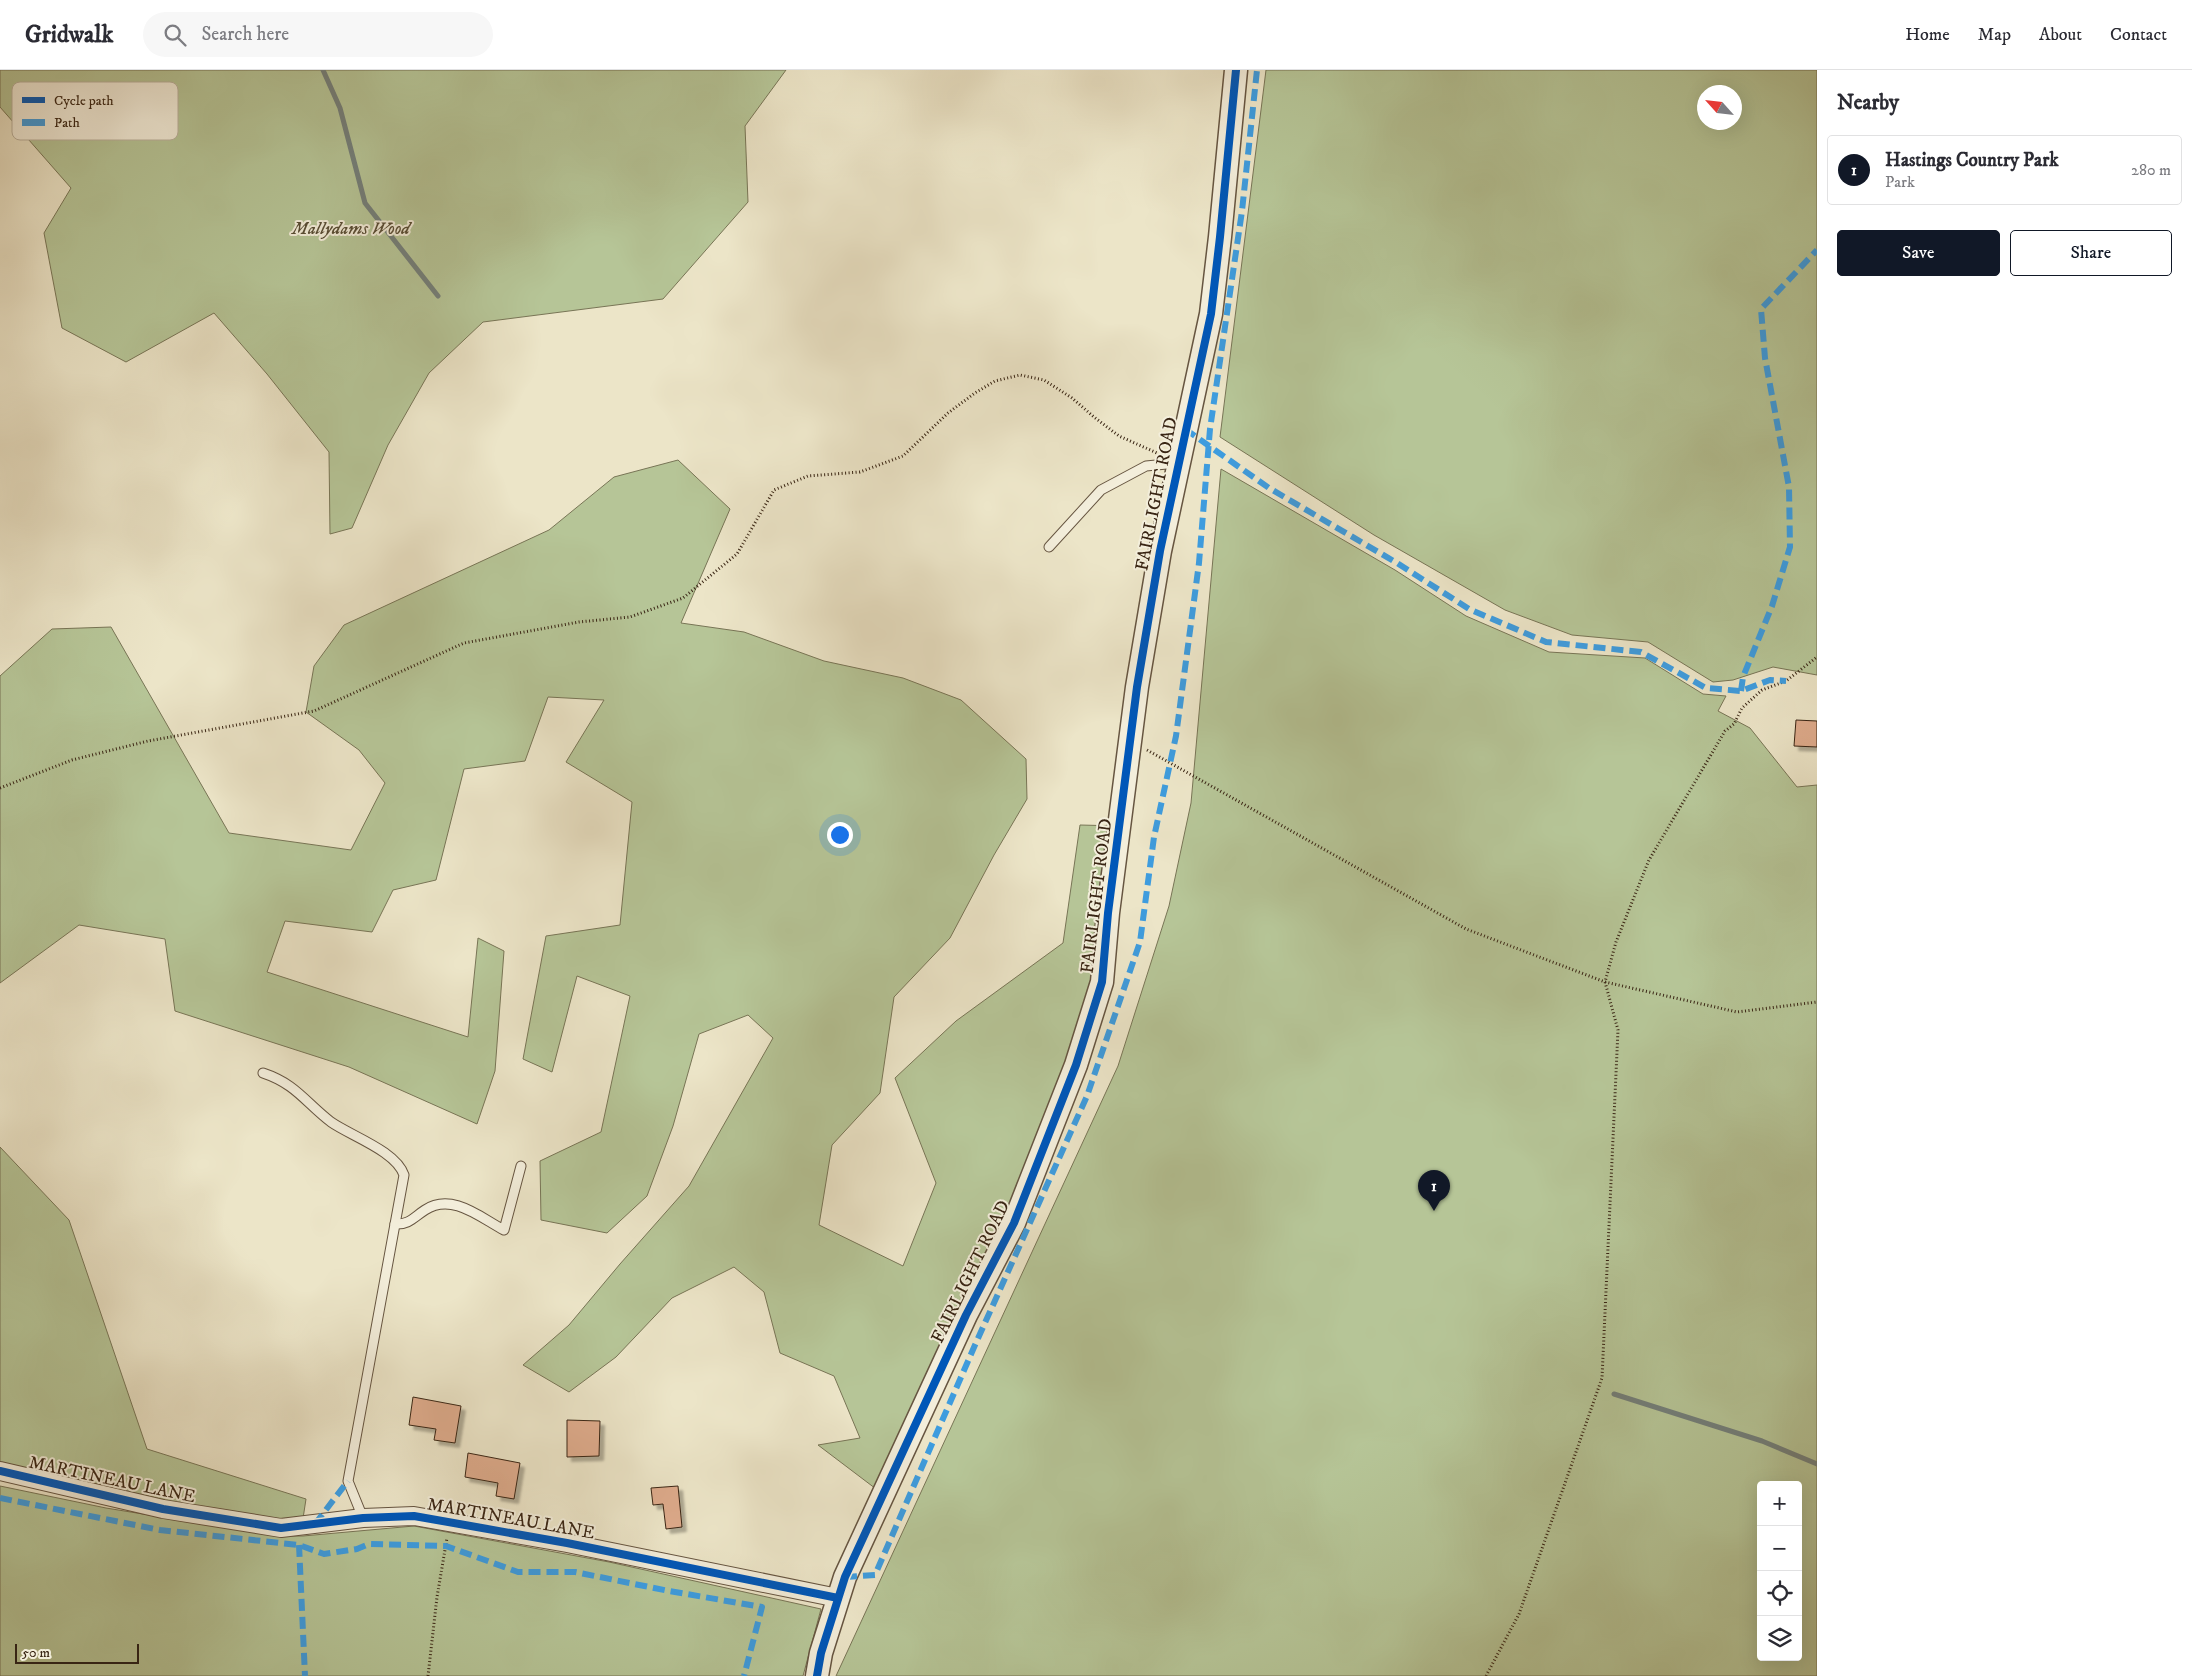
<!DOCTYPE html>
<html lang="en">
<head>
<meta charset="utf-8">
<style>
  :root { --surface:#fff; --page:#f7f7f7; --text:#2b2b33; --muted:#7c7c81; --line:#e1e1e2; --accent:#111827 }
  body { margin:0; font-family:"IM FELL DW Pica",serif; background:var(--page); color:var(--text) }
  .controls { position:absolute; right:15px; bottom:15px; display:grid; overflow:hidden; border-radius:5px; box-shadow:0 5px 20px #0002 }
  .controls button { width:45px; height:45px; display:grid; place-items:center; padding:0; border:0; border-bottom:1px solid var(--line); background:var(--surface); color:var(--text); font:25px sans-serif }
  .compass { position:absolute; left:1697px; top:15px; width:45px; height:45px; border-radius:50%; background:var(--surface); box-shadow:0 5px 20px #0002; rotate:297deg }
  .scale { position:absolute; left:15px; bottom:12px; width:124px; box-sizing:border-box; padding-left:5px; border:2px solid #392514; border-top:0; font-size:14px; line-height:18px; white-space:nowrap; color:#392514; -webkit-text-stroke:4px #f3eedb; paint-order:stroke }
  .you { position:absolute; left:839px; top:764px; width:18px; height:18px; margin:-12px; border:4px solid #fff; border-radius:50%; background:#1a73e8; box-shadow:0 0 0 8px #1a73e833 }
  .badge { display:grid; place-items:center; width:32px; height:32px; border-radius:50%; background:var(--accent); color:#fff; font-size:16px; font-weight:700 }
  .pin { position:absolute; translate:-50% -41px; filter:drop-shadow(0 1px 2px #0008) }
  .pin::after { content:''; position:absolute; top:26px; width:18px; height:15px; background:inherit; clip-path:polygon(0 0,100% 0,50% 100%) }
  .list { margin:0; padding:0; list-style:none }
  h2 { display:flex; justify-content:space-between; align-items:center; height:65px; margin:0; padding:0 20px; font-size:21px }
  h2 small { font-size:16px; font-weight:400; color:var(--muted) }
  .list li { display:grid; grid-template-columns:32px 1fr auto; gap:15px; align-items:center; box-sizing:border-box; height:70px; margin:0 10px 10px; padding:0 10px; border:1px solid var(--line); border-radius:5px }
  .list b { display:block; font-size:19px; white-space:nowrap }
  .list p { margin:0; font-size:16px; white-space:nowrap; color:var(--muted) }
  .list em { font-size:16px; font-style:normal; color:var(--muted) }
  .actions { display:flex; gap:10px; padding:15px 20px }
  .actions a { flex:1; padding:11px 0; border:1px solid var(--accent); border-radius:5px; text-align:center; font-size:18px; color:var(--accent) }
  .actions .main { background:var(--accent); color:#fff }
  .icon { flex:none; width:28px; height:28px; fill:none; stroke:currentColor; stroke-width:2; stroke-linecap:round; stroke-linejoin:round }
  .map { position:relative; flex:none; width:1817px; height:1606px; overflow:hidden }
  header { display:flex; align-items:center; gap:30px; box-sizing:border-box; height:70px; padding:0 25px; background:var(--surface); border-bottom:1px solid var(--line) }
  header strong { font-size:24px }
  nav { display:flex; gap:28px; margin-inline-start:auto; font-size:18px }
  .search { width:350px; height:45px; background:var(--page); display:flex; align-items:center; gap:12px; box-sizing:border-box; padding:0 18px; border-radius:28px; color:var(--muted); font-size:19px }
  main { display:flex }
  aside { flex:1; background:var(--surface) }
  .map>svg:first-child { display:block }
  .green { fill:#b6c597; stroke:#787556; fill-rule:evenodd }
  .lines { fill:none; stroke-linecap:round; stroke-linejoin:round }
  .stream { stroke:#74807b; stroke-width:5 }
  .building { fill:#deab8c; stroke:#392514; filter:url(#shadow) }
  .service-casing { stroke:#665541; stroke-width:11 }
  .minor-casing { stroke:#665541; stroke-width:20 }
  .tertiary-casing { stroke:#665541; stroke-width:25 }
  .path { stroke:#392514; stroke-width:3; stroke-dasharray:1 2.5; stroke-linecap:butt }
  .service { stroke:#f3eedb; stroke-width:9 }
  .minor { stroke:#f3eedb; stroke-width:18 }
  .tertiary { stroke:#f3eedb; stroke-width:22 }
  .quiet { stroke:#3e9cde; stroke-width:6; stroke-dasharray:12 6; stroke-linecap:butt }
  .cycleway-casing { stroke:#f3eedb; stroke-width:11 }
  .cycleway { stroke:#0057b8; stroke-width:8 }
  .labels { text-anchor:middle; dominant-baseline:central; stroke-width:4; stroke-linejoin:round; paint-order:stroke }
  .park-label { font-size:18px; font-style:italic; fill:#584d35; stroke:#f3eedb }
  .street-label { font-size:18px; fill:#392514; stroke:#f3eedb }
  .key { fill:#f3eedb; stroke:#bbb29f; stroke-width:1 }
  .key-label { font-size:14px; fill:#392514 }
</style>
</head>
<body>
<header>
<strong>Gridwalk</strong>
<div class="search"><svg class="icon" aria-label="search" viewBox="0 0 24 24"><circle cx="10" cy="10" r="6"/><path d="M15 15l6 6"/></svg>Search here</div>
<nav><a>Home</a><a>Map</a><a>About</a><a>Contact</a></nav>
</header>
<main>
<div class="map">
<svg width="1817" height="1606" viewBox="0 0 1817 1606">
  <defs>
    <filter id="shadow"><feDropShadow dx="4.5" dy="4.5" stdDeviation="1" flood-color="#0004"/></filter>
  </defs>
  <rect width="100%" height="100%" fill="#ece5c8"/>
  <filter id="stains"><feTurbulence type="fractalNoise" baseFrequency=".004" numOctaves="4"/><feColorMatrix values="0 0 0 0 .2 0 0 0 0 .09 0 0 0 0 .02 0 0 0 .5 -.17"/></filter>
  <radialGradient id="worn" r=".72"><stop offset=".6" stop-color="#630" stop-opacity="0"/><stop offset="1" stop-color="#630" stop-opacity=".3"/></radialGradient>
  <g class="green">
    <path d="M0 0H786L745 56 748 132 663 229 483 252 429 303 388 375 352 458 330 464 329 382 267 304 214 243 126 292 62 258 44 163 71 118 0 37Z"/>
    <path d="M1266 0H1817V605L1773 597 1733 610 1713 612 1648 572 1572 565 1505 540 1374 465 1220 367ZM1704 22H1734V52H1704Z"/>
    <path d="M678 390 730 439 681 553 744 562 824 591 903 608 961 630 1026 689 1027 729 994 785 950 868 894 927 880 1023 832 1075 819 1155 903 1196 936 1113 895 1008 956 951 1063 873 1080 755 1120 756 1102 912 1014 1153 884 1425 818 1375 860 1368 834 1306 780 1283 764 1222 734 1197 672 1228 616 1287 569 1322 523 1295 569 1255 620 1194 689 1116 773 968 748 945 699 964 673 1056 647 1126 607 1163 541 1150 540 1091 601 1062 630 926 577 906 552 1002 523 989 546 866 620 855 632 732 566 692 604 630 548 627 525 691 464 699 436 810 393 820 372 862 285 851 267 902 468 967 478 868 504 881 495 1001 477 1054 349 997 175 941 165 869 79 855 0 913V606L52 559 111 557 229 763 351 780 385 713 359 680 306 642 314 596 344 555 549 460 614 407Z"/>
    <path d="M1221 399 1395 500 1466 546 1549 582 1645 588 1703 624 1726 626 1718 641 1750 658 1797 717 1817 715V1606H836L1118 996 1169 836 1191 733ZM1761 1415H1798V1587H1761Z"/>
    <path d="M0 1077 69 1150 147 1379 306 1429 302 1455 0 1401Z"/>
    <path d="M0 1416 106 1438 278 1466H303L414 1456 609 1492 821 1539 803 1606H0Z"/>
  </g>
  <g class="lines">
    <g class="stream">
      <path d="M323 0 340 38 365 133 438 226"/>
      <path d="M1614 1324 1762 1371 1817 1394"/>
    </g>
  </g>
  <g class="building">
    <path d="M1796 650 1817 651V677L1794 676Z"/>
    <path d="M413 1327 461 1336 455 1373 434 1370 436 1359 409 1355Z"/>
    <path d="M567 1350 600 1351 599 1386 567 1387Z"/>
    <path d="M468 1383 520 1393 514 1429 496 1426 498 1413 465 1407Z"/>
    <path d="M678 1416 682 1457 666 1459 663 1434 653 1435 651 1418Z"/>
  </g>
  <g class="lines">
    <defs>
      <g id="service">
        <path d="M1049 477 1101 420 1146 396 1177 393"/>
        <path d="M263 1003C296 1014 305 1032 331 1052 351 1066 396 1081 404 1105L348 1411 363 1448"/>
        <path d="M395 1154C409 1155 414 1147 425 1140 452 1122 481 1148 504 1160L521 1096"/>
      </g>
      <path id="minor" d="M0 1401 163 1439 281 1458 363 1448 414 1446 567 1473 838 1528"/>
      <path id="tertiary" d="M817 1606 821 1583 845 1507 966 1245 1014 1153 1076 995 1102 912 1108 843 1137 617 1160 481 1211 244 1220 167 1236 0"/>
    </defs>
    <use href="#service" class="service-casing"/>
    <use href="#minor" class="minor-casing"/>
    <use href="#tertiary" class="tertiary-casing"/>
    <g class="path">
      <path d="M1147 680 1466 859 1605 912 1737 942 1817 932"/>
      <path d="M0 718 72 690 148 671 314 641 464 573 579 552 630 547 683 528 737 484 774 420 808 406 860 402 903 386 948 343 975 323 995 311 1020 305 1044 310 1072 328 1094 347 1119 366 1157 383"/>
      <path d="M428 1606 437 1527 447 1468"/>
      <path d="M1486 1606 1519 1544 1602 1308 1618 960 1605 912 1616 872 1649 790 1725 661 1734 654 1742 638 1762 620 1786 611 1817 587"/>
    </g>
    <use href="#service" class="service"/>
    <use href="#minor" class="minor"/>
    <use href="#tertiary" class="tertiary"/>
    <g class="quiet">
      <path d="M1185 359 1269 418 1397 493 1469 539 1546 572 1641 582 1706 618 1741 621 1770 610 1786 611"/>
      <path d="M1741 621 1743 607 1772 536 1790 477 1789 417 1765 288 1761 239 1817 180"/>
      <path d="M0 1428 160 1460 299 1475 324 1484 357 1479 369 1474 446 1476 518 1502H575L669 1521 762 1537 744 1606"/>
      <path d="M315 1454 348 1411"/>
      <path d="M299 1475 305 1606"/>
      <path d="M845 1507 875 1505 975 1275 1087 1026 1140 872 1154 767 1176 666 1199 493 1210 359 1242 141 1257 0"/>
    </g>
    <defs>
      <g id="cycleway">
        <path d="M0 1401 163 1439 281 1458 363 1448 414 1446 567 1473 838 1528"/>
        <path d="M817 1606 821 1583 845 1507 966 1245 1014 1153 1076 995 1102 912 1108 843 1137 617 1160 481 1211 244 1220 167 1236 0"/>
      </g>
    </defs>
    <use href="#cycleway" class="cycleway-casing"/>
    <use href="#cycleway" class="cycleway"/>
  </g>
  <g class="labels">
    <g class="park-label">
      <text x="351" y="159">Mallydams Wood</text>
    </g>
    <g class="street-label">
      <text transform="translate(1157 424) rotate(-79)">FAIRLIGHT ROAD</text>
      <text transform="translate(1097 826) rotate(-83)">FAIRLIGHT ROAD</text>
      <text transform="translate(971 1202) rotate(-64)">FAIRLIGHT ROAD</text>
      <text transform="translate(112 1410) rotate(12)">MARTINEAU LANE</text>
      <text transform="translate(511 1449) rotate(10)">MARTINEAU LANE</text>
    </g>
  </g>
  <rect x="12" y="12" width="166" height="58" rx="8" class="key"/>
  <rect x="22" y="27" width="23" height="6" fill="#0057b8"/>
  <rect x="22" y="49" width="23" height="7" fill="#3e9cde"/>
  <g class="key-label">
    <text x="54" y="35">Cycle path</text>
    <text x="54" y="57">Path</text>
  </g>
  <rect width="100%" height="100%" filter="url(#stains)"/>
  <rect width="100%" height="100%" fill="url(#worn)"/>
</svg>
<div class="controls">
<button>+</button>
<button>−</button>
<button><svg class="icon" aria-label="locate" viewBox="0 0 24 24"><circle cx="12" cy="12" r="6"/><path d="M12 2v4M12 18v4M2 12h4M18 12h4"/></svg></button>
<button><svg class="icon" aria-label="layers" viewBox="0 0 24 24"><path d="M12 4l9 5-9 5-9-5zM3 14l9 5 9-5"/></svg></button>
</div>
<svg class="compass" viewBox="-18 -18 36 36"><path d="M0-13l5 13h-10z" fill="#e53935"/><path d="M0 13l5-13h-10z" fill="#7c7c81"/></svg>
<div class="scale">50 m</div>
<div class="you"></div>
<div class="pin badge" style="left:1434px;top:1141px">1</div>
</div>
<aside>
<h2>Nearby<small></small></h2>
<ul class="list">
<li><span class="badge">1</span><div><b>Hastings Country Park</b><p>Park</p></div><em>280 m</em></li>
</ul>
<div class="actions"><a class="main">Save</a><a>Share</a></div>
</aside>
</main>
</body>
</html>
